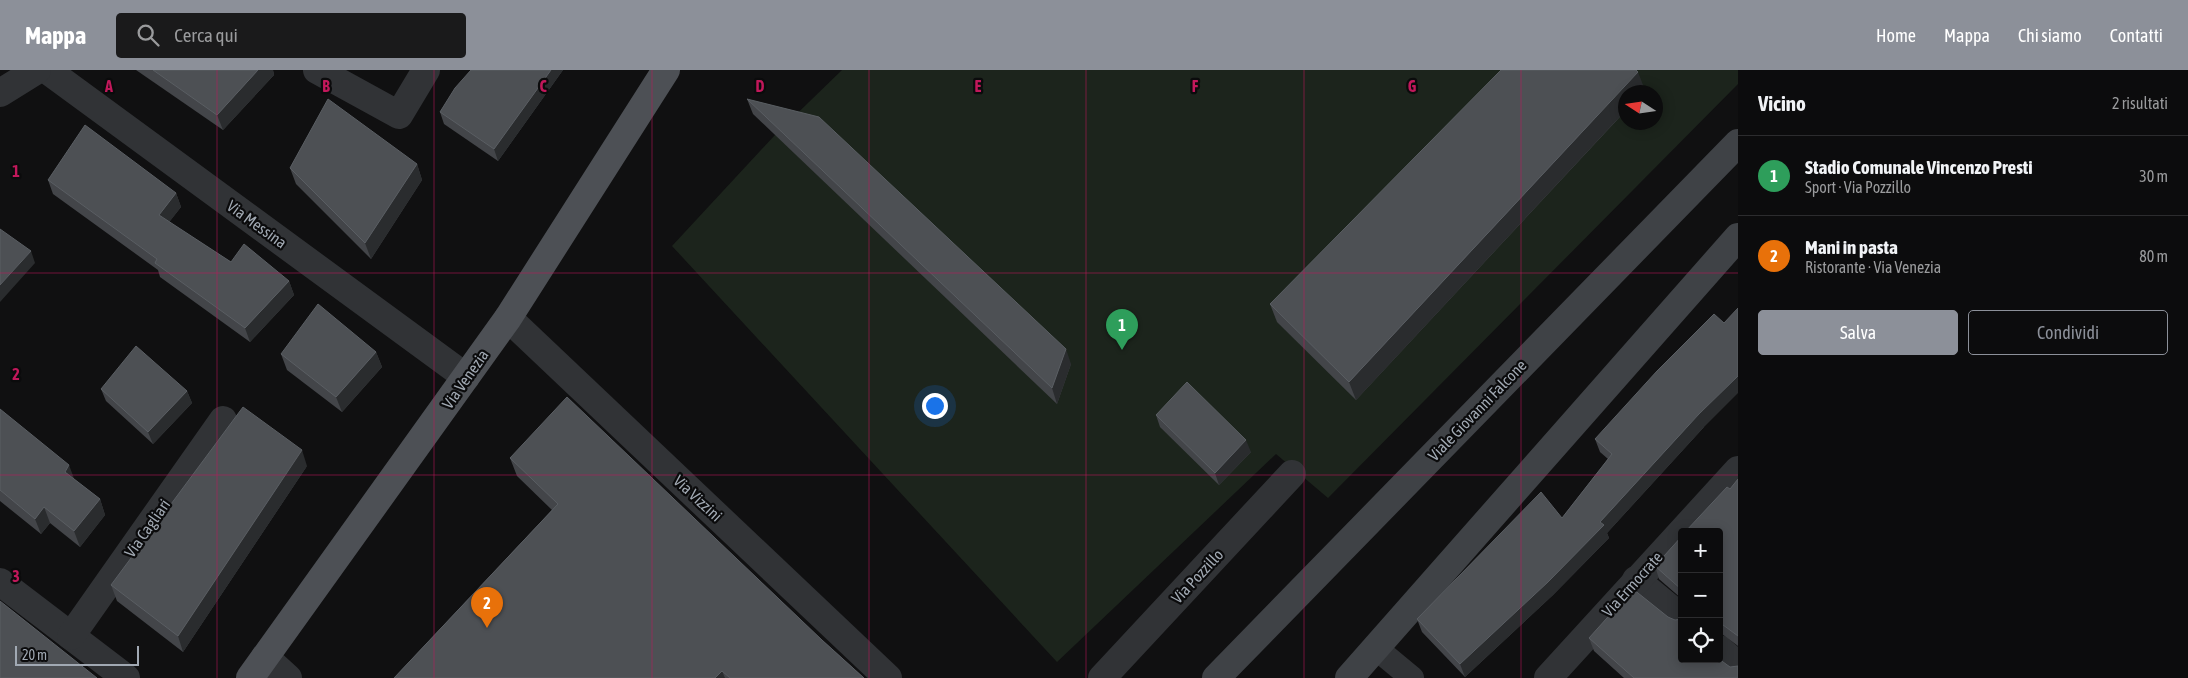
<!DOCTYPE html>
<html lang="it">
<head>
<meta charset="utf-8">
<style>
  :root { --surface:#0c0c0d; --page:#1a1a1b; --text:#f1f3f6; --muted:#9a9b9d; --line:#2c2c2e; --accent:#8c9099 }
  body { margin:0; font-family:"Asap Condensed",sans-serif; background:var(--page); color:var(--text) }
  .controls { position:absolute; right:15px; bottom:15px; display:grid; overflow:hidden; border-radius:5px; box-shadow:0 2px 12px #0003 }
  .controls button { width:45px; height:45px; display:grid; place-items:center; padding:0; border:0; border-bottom:1px solid var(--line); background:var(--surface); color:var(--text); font:25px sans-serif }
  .compass { position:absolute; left:1618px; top:15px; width:45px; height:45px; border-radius:50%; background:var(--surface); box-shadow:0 2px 12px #0003; rotate:282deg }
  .scale { position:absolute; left:15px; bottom:12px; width:124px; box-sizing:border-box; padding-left:5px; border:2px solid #a1a9b3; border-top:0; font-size:14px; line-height:18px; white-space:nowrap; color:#a1a9b3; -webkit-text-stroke:4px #0b0b0c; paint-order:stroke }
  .you { position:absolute; left:934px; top:335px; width:18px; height:18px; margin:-12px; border:4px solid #fff; border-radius:50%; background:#1a73e8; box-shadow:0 0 0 8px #1a73e833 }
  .badge { display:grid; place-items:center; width:32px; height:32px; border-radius:50%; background:var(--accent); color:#fff; font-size:16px; font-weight:700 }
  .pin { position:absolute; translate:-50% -41px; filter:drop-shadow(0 1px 2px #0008) }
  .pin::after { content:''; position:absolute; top:26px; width:18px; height:15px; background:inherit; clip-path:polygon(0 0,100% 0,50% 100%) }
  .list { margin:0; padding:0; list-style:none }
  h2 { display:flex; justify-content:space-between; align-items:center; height:65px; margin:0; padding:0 20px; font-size:21px }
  h2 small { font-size:16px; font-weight:400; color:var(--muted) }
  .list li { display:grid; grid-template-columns:32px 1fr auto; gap:15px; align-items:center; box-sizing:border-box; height:80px; padding:0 20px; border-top:1px solid var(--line) }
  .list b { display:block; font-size:19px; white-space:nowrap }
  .list p { margin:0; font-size:16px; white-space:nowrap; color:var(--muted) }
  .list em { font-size:16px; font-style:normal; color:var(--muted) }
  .actions { display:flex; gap:10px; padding:15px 20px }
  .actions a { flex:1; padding:11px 0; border:1px solid var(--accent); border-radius:5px; text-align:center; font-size:18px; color:var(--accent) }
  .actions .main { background:var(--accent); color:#fff }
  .icon { flex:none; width:28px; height:28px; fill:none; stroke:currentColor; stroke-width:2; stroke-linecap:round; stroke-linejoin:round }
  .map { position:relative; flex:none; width:1738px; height:608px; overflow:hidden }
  header { display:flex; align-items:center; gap:30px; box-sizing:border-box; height:70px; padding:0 25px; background:var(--accent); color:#fff }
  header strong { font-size:24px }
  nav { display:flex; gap:28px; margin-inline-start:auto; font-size:18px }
  .search { width:350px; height:45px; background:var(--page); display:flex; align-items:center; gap:12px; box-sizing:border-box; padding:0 18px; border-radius:5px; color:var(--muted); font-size:19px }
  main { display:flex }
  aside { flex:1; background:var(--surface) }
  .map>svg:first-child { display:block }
  .pitch { fill:#1c241c; fill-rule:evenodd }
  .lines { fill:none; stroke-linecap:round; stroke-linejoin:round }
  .lane { stroke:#313336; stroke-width:24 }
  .street { stroke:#313336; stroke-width:28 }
  .secondary { stroke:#3f4246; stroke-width:28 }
  .primary { stroke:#4d5055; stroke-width:28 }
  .wall { fill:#434549 }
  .shaded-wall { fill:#2a2c2e }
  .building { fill:#4d5054; stroke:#5a5e63 }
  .grid { fill:none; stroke:#c2185b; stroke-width:1; stroke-opacity:0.55 }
  .labels { text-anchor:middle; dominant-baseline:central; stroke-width:4.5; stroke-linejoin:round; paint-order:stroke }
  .street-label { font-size:16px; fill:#a1a9b3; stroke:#0b0b0c }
  .grid-label { font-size:16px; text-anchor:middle; font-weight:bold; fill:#c2185b; stroke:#0b0b0c; stroke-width:4.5; stroke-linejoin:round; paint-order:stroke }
</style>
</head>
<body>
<header>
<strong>Mappa</strong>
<div class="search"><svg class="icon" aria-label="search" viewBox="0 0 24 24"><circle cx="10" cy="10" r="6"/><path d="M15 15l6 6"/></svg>Cerca qui</div>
<nav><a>Home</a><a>Mappa</a><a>Chi siamo</a><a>Contatti</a></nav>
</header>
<main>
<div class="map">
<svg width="1738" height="608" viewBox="0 0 1738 608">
  <rect width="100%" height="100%" fill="#101011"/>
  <path class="pitch" d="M842 0H1738V14L1328 428 1276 384 1057 592 672 176 775 65ZM1626 22H1656V52H1626Z"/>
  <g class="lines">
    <path class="lane" d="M1377 579 1412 608"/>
    <g class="street">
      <path d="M47 0 466 307"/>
      <path d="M317 0 399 45 426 0"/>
      <path d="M0 23 37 0"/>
      <path d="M508 248 888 608"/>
      <path d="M1636 510 1682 548"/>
      <path d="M0 512 126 608"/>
      <path d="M71 566 223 350"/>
      <path d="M1719 579 1738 595"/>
      <path d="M265 587 288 608"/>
      <path d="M1102 608 1292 404"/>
      <path d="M1548 608 1738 400"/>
    </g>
    <g class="secondary">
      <path d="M1216 608 1738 73"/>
      <path d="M1349 608 1738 167"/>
    </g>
    <path class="primary" d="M250 608 508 248 666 0"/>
  </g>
  <g class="wall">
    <path d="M136 0H273L274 5 223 60Z"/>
    <path d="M471 0H563L498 91 444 54 440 42Z"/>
    <path d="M1645 20 1356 330 1277 252 1270 234Z"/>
    <path d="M747 29 1071 294 1057 334 753 44Z"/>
    <path d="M417 94 422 110 371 189 296 114 290 98Z"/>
    <path d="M48 110 176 123 181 137 169 152 231 192 289 211 294 225 250 272 160 207 158 200 53 124Z"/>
    <path d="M376 282 382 297 342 342 287 300 281 284Z"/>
    <path d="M101 319 187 321 192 333 153 374 106 331Z"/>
    <path d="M0 339 75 410 100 429 105 445 80 477 50 453 41 464 0 431Z"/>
    <path d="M1156 345 1251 382 1219 415 1160 357Z"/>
    <path d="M1704 357 1607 463 1609 468 1553 525 1465 607 1422 562 1417 549 1562 448 1608 389 1600 382 1595 369Z"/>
    <path d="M510 388 822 570 864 608H394L552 440 517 406Z"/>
    <path d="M307 396 183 582 117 531 111 515Z"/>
    <path d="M1738 409V576L1722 564H1719V462L1730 419Z"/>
    <path d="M1682 466V529L1659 509 1655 496Z"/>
    <path d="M1668 547 1675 550 1682 589 1738 608H1624L1594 581 1589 568Z"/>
  </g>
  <g class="shaded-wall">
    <path d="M258 0H273L274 5 223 60 217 45Z"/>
    <path d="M551 0H563L498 91 494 79Z"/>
    <path d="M1638 2 1645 20 1642 22H1626V40L1356 330 1349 312Z"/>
    <path d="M417 94 422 110 371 189 365 173Z"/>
    <path d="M176 123 181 137 164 159 159 145Z"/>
    <path d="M31 181 35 193 0 232V215Z"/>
    <path d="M289 211 294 225 250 272 245 258Z"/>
    <path d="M1066 279 1071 294 1057 334 1052 318Z"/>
    <path d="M376 282 382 297 342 342 336 327Z"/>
    <path d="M1738 306V323L1704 357 1607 463 1609 468 1553 525 1465 607 1460 594 1600 452 1699 344Z"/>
    <path d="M187 321 192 333 153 374 148 362Z"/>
    <path d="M1246 370 1251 382 1219 415 1215 403Z"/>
    <path d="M302 380 307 396 183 582 178 566Z"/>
    <path d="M69 395 75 411 65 402Z"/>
    <path d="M100 429 105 445 80 477 74 461Z"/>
    <path d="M44 437 50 453 41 464 35 449Z"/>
    <path d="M722 601 725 608H715Z"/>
  </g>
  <g class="building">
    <path d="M153 0H258L217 45Z"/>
    <path d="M471 0H551L494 79 440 42 455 18Z"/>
    <path d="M1501 0H1636L1638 2 1349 312 1270 234Z"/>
    <path d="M328 29 417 94 365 173 290 98Z"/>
    <path d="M747 29 819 47 1066 279 1052 318Z"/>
    <path d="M85 55 176 123 159 145 231 192 244 174 289 211 245 258 155 193 157 189 48 110Z"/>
    <path d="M0 159 31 181 0 215Z"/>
    <path d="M318 234 376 282 336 327 281 284Z"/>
    <path d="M1738 238V306L1699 344 1600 452 1604 455 1548 512 1460 594 1417 549 1541 422 1562 448 1612 384 1595 369 1657 301 1714 244 1724 253Z"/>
    <path d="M136 276 187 321 148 362 101 319Z"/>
    <path d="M1187 312 1246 370 1215 403 1156 345Z"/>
    <path d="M567 327 822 570 864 608H730L722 601 715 608H394L558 434 510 388Z"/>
    <path d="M243 337 302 380 178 566 111 515Z"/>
    <path d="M0 339 69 395 65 402 100 429 74 461 44 437 35 449 0 420Z"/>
    <path d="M1738 409V566L1719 552V462H1685L1727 417 1730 419Z"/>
    <path d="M1682 466V520L1655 496Z"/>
    <path d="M1633 519 1668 547 1675 550 1682 549V589H1719L1730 597 1738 596V608H1634L1589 568Z"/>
    <path d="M0 531 97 608H0Z"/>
  </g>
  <path class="grid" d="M217 0V608M434 0V608M652 0V608M869 0V608M1086 0V608M1304 0V608M1521 0V608M0 203H1738M0 405H1738"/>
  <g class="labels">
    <g class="street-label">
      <text transform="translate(257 154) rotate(36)">Via Messina</text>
      <text transform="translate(465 309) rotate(-55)">Via Venezia</text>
      <text transform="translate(1477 340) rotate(-46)">Viale Giovanni Falcone</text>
      <text transform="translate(698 428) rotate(43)">Via Vizzini</text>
      <text transform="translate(147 458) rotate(-55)">Via Cagliari</text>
      <text transform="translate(1197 506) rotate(-47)">Via Pozzillo</text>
      <text transform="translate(1632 514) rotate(-48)">Via Ermocrate</text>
    </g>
  </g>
  <g class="grid-label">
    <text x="109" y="22">A</text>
    <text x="326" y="22">B</text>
    <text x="543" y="22">C</text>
    <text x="760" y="22">D</text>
    <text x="978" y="22">E</text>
    <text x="1195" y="22">F</text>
    <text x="1412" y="22">G</text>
    <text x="16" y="107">1</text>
    <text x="16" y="310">2</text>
    <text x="16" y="512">3</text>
  </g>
</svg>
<div class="controls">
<button>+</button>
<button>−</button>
<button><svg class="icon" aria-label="locate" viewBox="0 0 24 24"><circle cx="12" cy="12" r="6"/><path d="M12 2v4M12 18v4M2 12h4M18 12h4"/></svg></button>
</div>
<svg class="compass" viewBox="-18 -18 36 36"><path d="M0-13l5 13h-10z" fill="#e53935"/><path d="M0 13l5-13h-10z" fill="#9a9b9d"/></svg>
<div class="scale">20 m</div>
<div class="you"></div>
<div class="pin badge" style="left:1122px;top:280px;background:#2e9e5b">1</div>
<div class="pin badge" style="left:487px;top:558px;background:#e8710a">2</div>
</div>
<aside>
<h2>Vicino<small>2 risultati</small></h2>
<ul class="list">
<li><span class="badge" style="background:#2e9e5b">1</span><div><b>Stadio Comunale Vincenzo Presti</b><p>Sport · Via Pozzillo</p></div><em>30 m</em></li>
<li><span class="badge" style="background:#e8710a">2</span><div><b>Mani in pasta</b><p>Ristorante · Via Venezia</p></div><em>80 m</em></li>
</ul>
<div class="actions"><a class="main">Salva</a><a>Condividi</a></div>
</aside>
</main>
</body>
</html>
